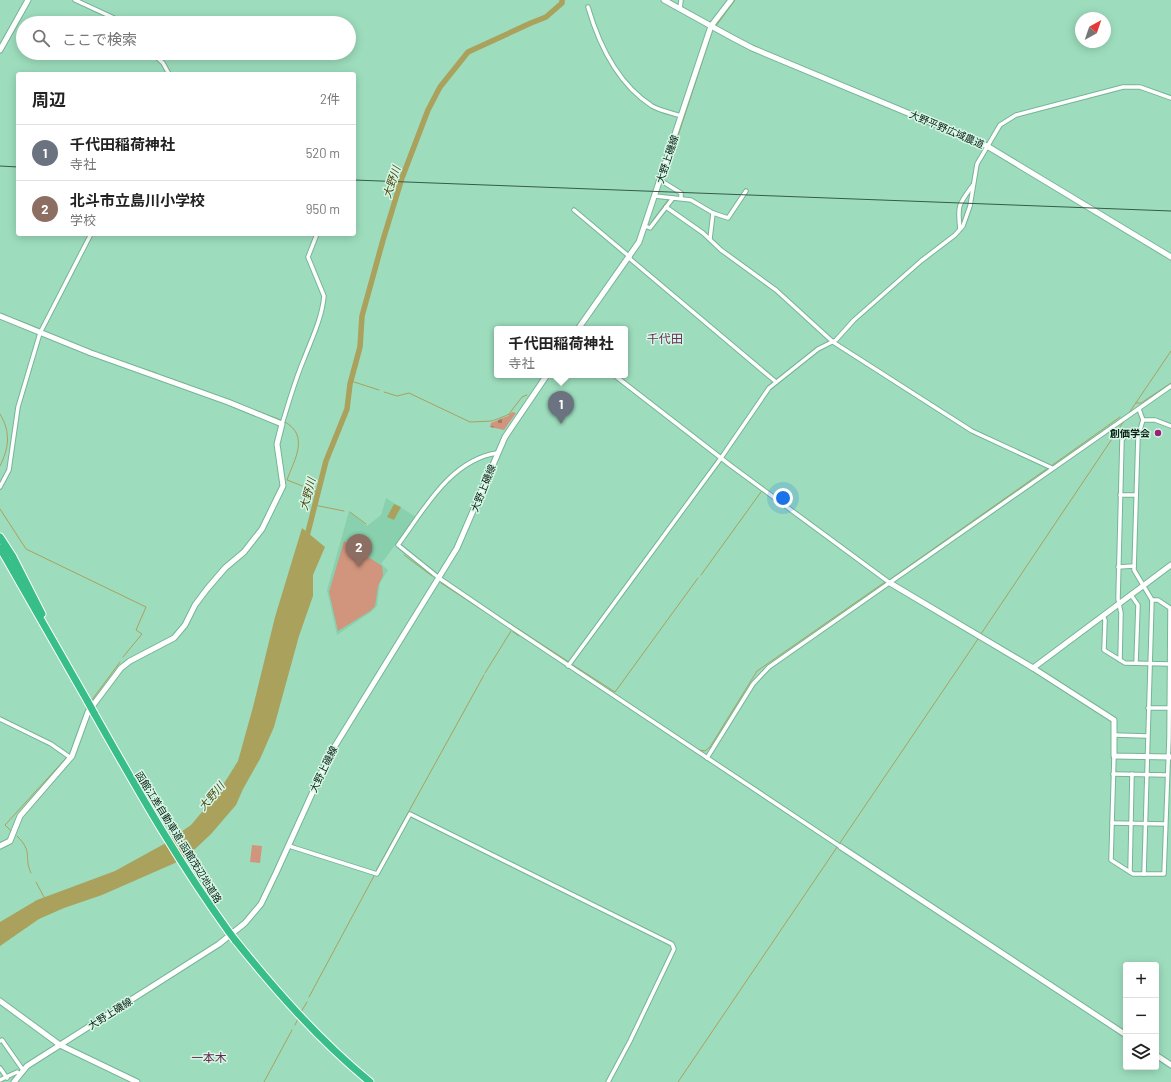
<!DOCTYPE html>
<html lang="ja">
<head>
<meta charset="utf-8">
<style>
  :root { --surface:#fff; --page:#f2f2f2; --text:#222; --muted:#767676; --line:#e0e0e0; --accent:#9a2078 }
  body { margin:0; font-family:Barlow,"Noto Sans JP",sans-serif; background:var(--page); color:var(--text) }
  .controls { position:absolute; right:12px; bottom:12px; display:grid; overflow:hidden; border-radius:4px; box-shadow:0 2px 10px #0003 }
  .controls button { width:36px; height:36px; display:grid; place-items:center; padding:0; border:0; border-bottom:1px solid var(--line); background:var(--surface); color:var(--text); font:20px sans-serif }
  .compass { position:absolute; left:1075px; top:12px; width:36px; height:36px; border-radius:50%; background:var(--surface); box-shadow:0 2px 10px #0003; rotate:40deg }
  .you { position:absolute; left:783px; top:498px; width:14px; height:14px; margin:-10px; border:3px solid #fff; border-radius:50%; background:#1a73e8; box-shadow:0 0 0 6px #1a73e833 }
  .badge { display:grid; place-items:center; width:26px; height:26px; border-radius:50%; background:var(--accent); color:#fff; font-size:13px; font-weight:700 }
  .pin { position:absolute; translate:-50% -33px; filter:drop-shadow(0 1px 2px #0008) }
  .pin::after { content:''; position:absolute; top:21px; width:14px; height:12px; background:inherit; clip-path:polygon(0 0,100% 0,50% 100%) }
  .popup { position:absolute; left:494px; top:326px; width:134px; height:52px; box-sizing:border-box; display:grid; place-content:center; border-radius:4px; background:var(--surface); filter:drop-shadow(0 1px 3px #0005); font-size:13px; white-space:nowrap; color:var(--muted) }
  .popup b { font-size:15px; color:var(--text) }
  .popup::after { content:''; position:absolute; left:50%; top:100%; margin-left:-8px; border:8px solid transparent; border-top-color:var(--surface) }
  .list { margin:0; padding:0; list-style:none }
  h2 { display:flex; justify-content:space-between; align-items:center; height:52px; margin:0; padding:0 16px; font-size:17px }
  h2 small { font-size:13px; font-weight:400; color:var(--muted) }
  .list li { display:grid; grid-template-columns:26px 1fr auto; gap:12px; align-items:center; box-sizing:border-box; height:56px; padding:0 16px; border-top:1px solid var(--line) }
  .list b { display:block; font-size:15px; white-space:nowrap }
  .list p { margin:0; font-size:13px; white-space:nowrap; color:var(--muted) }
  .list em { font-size:13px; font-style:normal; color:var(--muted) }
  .icon { flex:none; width:22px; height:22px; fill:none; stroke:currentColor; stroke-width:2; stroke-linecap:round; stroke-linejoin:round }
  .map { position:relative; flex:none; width:1171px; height:1082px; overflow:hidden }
  .search { position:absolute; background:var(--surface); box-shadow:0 2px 10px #0003; left:16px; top:16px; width:340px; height:44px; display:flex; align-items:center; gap:10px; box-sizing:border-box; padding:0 14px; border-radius:22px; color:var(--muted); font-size:15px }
  .panel { position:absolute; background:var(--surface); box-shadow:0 2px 10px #0003; left:16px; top:72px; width:340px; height:164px; border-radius:4px }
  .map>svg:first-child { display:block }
  .built { fill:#89d0ae }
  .cemetery { fill:url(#cemetery-stones) }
  .garden { fill:#d1947c }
  .water { fill:#aaa15c }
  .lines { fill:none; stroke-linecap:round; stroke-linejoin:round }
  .stream { stroke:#aaa15c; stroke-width:1 }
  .river { stroke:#aaa15c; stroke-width:5.5 }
  .street-casing { stroke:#76b495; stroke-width:5.5 }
  .secondary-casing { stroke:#76b495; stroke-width:7 }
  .highway-casing { stroke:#fff; stroke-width:9 }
  .street { stroke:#fff; stroke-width:3.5 }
  .secondary { stroke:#fff; stroke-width:5 }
  .highway { stroke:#37be89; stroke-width:7 }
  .rail { stroke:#355b49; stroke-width:1 }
  .highway-bridge-casing { stroke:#fff; stroke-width:9; stroke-linecap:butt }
  .highway-bridge { stroke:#37be89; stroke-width:7 }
  .poi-dot { fill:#9a2078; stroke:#d7f6e5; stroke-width:1.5 }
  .labels { text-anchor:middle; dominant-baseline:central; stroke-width:3; stroke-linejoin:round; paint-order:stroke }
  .street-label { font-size:10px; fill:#051f13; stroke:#d7f6e5 }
  .poi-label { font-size:10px; font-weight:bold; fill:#051f13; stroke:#d7f6e5; text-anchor:end }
  .water-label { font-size:11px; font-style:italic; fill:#4f4913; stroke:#d7f6e5 }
  .quarter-label { font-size:12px; fill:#672c53; stroke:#d7f6e5 }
</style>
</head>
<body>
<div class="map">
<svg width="1171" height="1082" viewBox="0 0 1171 1082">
  <defs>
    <pattern id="cemetery-stones" width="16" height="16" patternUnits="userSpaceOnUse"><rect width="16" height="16" fill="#d1947c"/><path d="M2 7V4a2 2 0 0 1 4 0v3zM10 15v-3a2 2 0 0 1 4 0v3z" fill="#a87864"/></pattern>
  </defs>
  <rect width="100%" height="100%" fill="#9dddbd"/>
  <path class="built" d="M386 498 416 517 381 564 388 570 380 583 377 606 371 612 337 635 327 590 349 511 367 526 381 515Z"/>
  <path class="cemetery" d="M512 412 516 413 504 430 490 427 491 423 508 416Z"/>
  <g class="garden">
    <path d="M344 541 382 566 383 575 378 586 375 606 370 611 338 631 329 592Z"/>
    <path d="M252 845 262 846 260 863 250 862Z"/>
  </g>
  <g class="water">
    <path d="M394 504 401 507 394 520 387 517Z"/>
    <path d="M302 528 325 547 313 575V596L299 636 274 727 260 759 243 789 236 805 211 834 194 850 175 863 102 895 64 908 39 919 0 946V922L37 900 115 871 164 844 191 825 218 793 238 761 253 707 275 617Z"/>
  </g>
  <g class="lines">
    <g class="stream">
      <path d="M716 26 735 0"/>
      <path d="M664 179 712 32"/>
      <path d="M650 224 668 200"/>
      <path d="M20 321 40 329"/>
      <path d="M127 363 137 367"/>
      <path d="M144 369 156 373"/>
      <path d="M162 376 175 380"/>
      <path d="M351 381 379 390"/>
      <path d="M181 382 191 386"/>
      <path d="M384 392 397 396 409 393 470 422 492 421 505 416 509 414 522 397 527 395"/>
      <path d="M1136 403H1141L1171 383"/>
      <path d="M256 411 262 413"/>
      <path d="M1129 413 1171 351"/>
      <path d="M0 414C11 432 9 448 0 466"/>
      <path d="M267 415 281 420"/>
      <path d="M285 422C310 436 294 460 287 480L318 492"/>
      <path d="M1051 466 1120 417"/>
      <path d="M314 505 344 511"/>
      <path d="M0 509 26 549 146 607 136 630 142 634 123 657"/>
      <path d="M350 512 366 524"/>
      <path d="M404 555 432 576"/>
      <path d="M701 575 761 492"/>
      <path d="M889 580 1048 468"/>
      <path d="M441 583 502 623"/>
      <path d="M506 621 569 662"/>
      <path d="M513 632 519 636"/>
      <path d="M981 634 1124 421"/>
      <path d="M526 635 533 640"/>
      <path d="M573 665 615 692 698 578"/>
      <path d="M485 673 511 631"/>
      <path d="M91 701 120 662"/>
      <path d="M661 725 699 750 705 751 710 747 757 671 885 582"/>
      <path d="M73 746 87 707"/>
      <path d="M69 755 72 749"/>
      <path d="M11 831 5 825 67 757"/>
      <path d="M17 836C34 853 23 856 31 873"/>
      <path d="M377 869 484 675"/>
      <path d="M36 882 45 899"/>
      <path d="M309 997 374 876"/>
      <path d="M301 1012 307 1002"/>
      <path d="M295 1025 298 1019"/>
      <path d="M264 1082 292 1030"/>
      <path d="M678 1082 978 639"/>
    </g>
    <path class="river" d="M306 540 326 461 347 409 350 384 360 347 362 316 383 240 402 178 428 110 440 87 468 52 531 23 546 17 562 3V0"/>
    <defs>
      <g id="street">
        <path d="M75 0 114 18 120 23"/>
        <path d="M588 7C599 45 618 84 652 106 661 111 672 113 681 116"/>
        <path d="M680 9 681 0"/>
        <path d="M152 53 163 63 169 74"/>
        <path d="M660 180 681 193V198"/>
        <path d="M655 196 691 200 713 213 710 239"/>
        <path d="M666 207 703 233 721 250 776 290 833 342 972 431 1052 468"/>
        <path d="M574 210 630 257"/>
        <path d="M713 213 728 218 746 191"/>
        <path d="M645 226 650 228 673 198"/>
        <path d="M960 229C957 205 959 204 973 185"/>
        <path d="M629 258 776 382"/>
        <path d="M614 375 730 465 890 583"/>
        <path d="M1139 409 1143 420H1155L1171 426"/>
        <path d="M1143 420 1138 436 1134 570 1152 600 1144 874"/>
        <path d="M282 424C289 402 295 380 304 359 312 338 322 318 324 296L308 257 317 234"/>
        <path d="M497 453C450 460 423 511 398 545L439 578 514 629 841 847"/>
        <path d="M0 487 9 470 18 407 40 333 91 234"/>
        <path d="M1120 495H1136"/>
        <path d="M1118 567 1134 566"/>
        <path d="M1131 595 1138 605 1136 663"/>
        <path d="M1103 616 1105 620 1104 650 1125 663 1169 664"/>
        <path d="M1120 660 1121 613 1118 599 1122 440 1125 436H1138"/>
        <path d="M568 666 721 458 769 388 818 349 836 340 854 320 921 261 955 235 963 226 970 206 977 164 1000 125 1016 115 1123 87H1140L1171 98"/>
        <path d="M1148 708H1169"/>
        <path d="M0 719 51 744 71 758"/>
        <path d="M1114 735 1147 736"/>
        <path d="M1114 756 1111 860 1133 874H1164L1169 738 1170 608 1158 600H1152"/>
        <path d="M707 758 753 684 769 667 1171 386"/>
        <path d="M1113 774 1166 775"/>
        <path d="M1112 823 1165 824"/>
        <path d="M289 846 377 874 410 814 672 944 674 949 630 1041 608 1082"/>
        <path d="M1130 872 1132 774"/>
        <path d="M0 1041 2 1040 23 1070"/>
        <path d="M0 1068 7 1078"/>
        <path d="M0 1080 17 1072 20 1074"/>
      </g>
      <g id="secondary">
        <path d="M664 0 731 37 752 48 987 146 1171 257"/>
        <path d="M0 50 28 0"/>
        <path d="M0 316 91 353 228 402 282 424 277 444 283 486 262 529 244 552 225 568 207 589 195 605 185 625 174 638 130 661 121 668 88 712 72 756 20 816 10 841 0 846"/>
        <path d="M578 329 639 242 711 26 731 0"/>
        <path d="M890 583 1033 668 1171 565"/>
        <path d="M1033 668 1114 720V756L1171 757"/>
        <path d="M841 847 1126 1035"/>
        <path d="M0 1001 60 1045 137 1082"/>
        <path d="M1156 1055 1171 1065"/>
        <path d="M14 1082 27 1066 219 944 245 923 261 904 276 873 330 754 457 548 505 437 547 375"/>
      </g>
      <g id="highway">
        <path d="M0 537 13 557 42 614"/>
        <path d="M0 548 88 702"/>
        <path d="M94 713C136 787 178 862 229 932"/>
        <path d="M235 940C276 991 319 1040 370 1082"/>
      </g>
    </defs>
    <use href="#street" class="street-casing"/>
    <use href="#secondary" class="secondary-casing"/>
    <use href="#highway" class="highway-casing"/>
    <use href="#street" class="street"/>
    <use href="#secondary" class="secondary"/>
    <use href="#highway" class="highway"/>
    <g class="rail">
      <path d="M0 166 18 167"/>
      <path d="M354 180 1171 211"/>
    </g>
    <defs>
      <g id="highway-bridge">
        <path d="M88 702 94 713"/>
        <path d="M229 932 235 940"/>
      </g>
    </defs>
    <use href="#highway-bridge" class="highway-bridge-casing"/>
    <use href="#highway-bridge" class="highway-bridge"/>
  </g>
  <circle class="poi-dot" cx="1158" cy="433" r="4"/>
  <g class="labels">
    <g class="street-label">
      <text transform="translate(947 129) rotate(23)">大野平野広域農道</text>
      <text transform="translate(667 159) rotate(-72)">大野上磯線</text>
      <text transform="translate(483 488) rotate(-68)">大野上磯線</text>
      <text transform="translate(323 769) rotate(-64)">大野上磯線</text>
      <text transform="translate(179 837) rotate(58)">函館江差自動車道;函館茂辺地道路</text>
      <text transform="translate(110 1013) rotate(-32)">大野上磯線</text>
    </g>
    <g class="poi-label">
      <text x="1150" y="433">創価学会</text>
    </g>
    <g class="water-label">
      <text transform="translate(391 182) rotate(-72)">大野川</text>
      <text transform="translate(307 494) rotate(-75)">大野川</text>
      <text transform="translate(211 796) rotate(-50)">大野川</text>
    </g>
    <g class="quarter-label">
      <text x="665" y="338">千代田</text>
      <text x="209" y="1057">一本木</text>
    </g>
  </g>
</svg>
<div class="controls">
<button>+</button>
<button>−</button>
<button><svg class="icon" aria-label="layers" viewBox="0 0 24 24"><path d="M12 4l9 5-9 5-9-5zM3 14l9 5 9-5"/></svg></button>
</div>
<svg class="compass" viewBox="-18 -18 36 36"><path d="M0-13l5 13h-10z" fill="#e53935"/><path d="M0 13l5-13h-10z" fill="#767676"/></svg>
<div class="you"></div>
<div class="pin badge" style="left:561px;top:424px;background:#6b7280">1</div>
<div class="popup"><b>千代田稲荷神社</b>寺社</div>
<div class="pin badge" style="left:359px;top:567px;background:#8d6e63">2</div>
<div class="search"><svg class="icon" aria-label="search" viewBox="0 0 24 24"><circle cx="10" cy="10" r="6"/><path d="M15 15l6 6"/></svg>ここで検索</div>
<section class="panel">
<h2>周辺<small>2件</small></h2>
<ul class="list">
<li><span class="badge" style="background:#6b7280">1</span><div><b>千代田稲荷神社</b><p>寺社</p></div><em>520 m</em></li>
<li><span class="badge" style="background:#8d6e63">2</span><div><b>北斗市立島川小学校</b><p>学校</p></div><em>950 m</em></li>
</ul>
</section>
</div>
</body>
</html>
